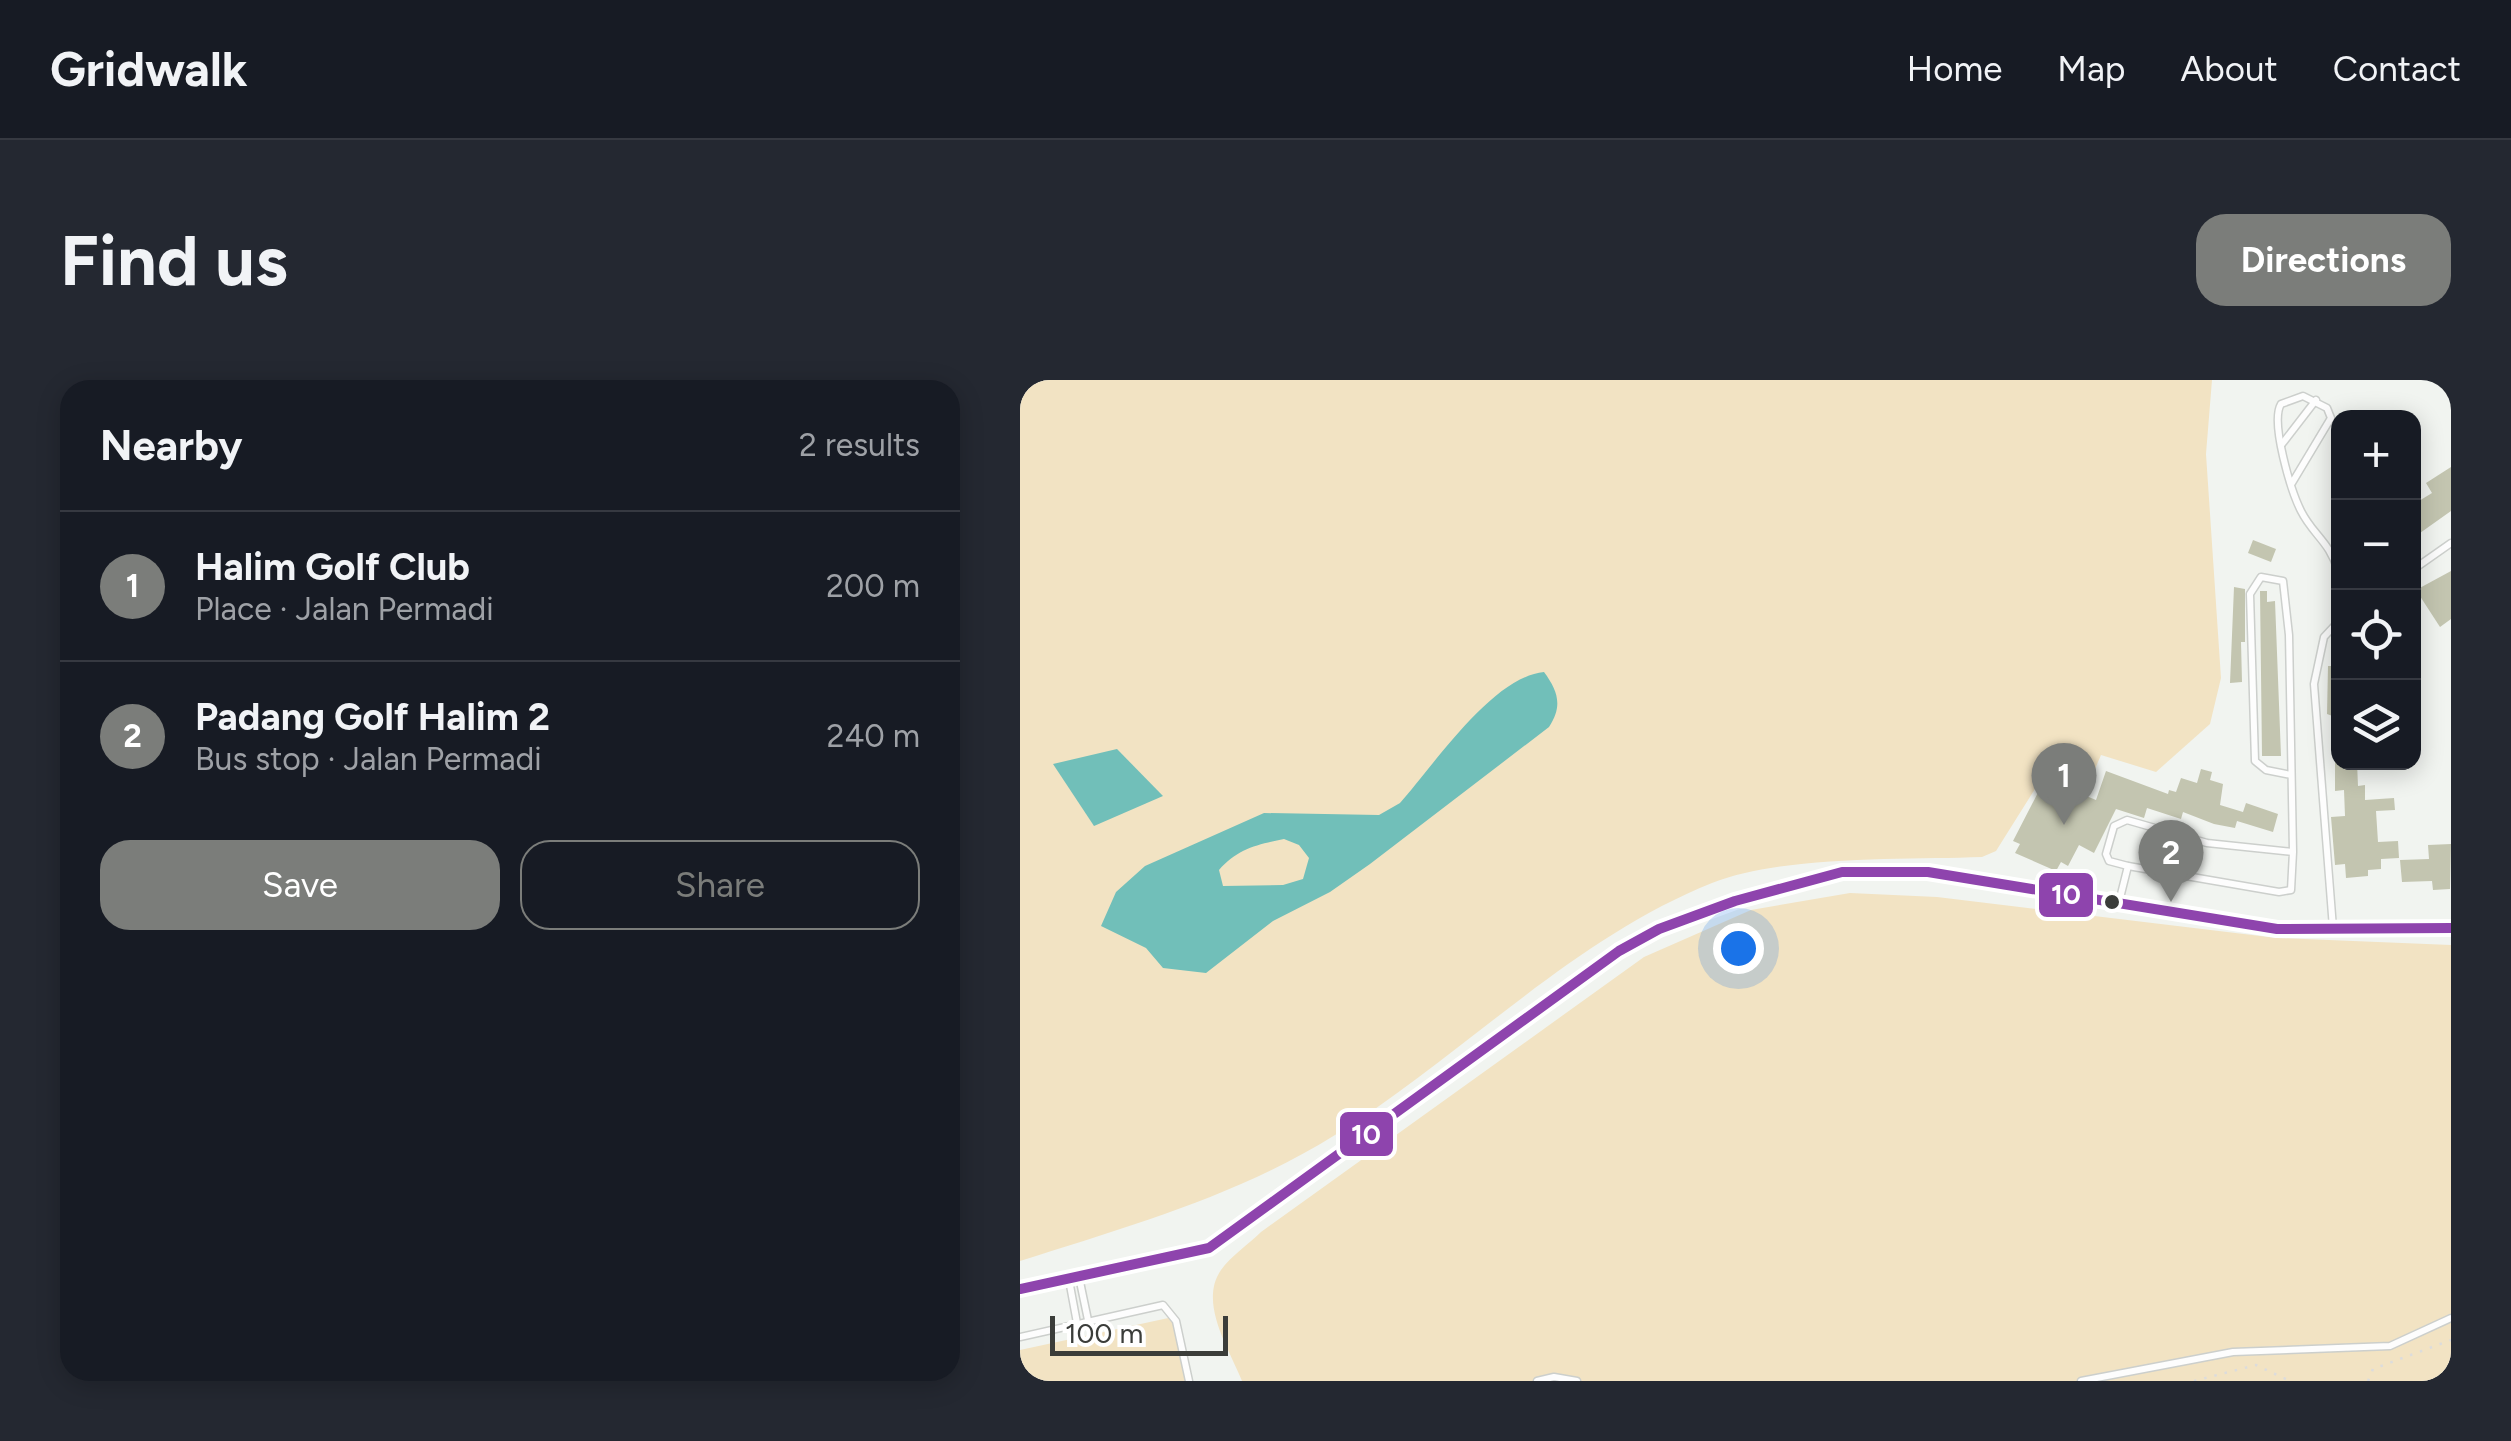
<!DOCTYPE html>
<html lang="en">
<head>
<meta charset="utf-8">
<style>
  :root { --surface:#171b24; --page:#242831; --text:#f1f3f6; --muted:#9ea1a6; --line:#363941; --accent:#7b7d7a }
  body { margin:0; font-family:Figtree,sans-serif; background:var(--page); color:var(--text) }
  .controls { position:absolute; right:30px; top:30px; display:grid; overflow:hidden; border-radius:20px; box-shadow:0 5px 25px #0003 }
  .controls button { width:90px; height:90px; display:grid; place-items:center; padding:0; border:0; border-bottom:2px solid var(--line); background:var(--surface); color:var(--text); font:50px sans-serif }
  .scale { position:absolute; left:30px; bottom:25px; width:178px; box-sizing:border-box; padding-left:10px; border:5px solid #3b3d3a; border-top:0; font-size:28px; line-height:35px; white-space:nowrap; color:#3b3d3a; -webkit-text-stroke:8px #fff; paint-order:stroke }
  .you { position:absolute; left:718px; top:568px; width:35px; height:35px; margin:-25px; border:8px solid #fff; border-radius:50%; background:#1a73e8; box-shadow:0 0 0 15px #1a73e833 }
  .badge { display:grid; place-items:center; width:65px; height:65px; border-radius:50%; background:var(--accent); color:#fff; font-size:32px; font-weight:700 }
  .pin { position:absolute; translate:-50% -82px; filter:drop-shadow(0 2px 5px #0008) }
  .pin::after { content:''; position:absolute; top:52px; width:35px; height:30px; background:inherit; clip-path:polygon(0 0,100% 0,50% 100%) }
  .list { margin:0; padding:0; list-style:none }
  h2 { display:flex; justify-content:space-between; align-items:center; height:130px; margin:0; padding:0 40px; font-size:42px }
  h2 small { font-size:32px; font-weight:400; color:var(--muted) }
  .list li { display:grid; grid-template-columns:65px 1fr auto; gap:30px; align-items:center; box-sizing:border-box; height:150px; padding:0 40px; border-top:2px solid var(--line) }
  .list b { display:block; font-size:38px; white-space:nowrap }
  .list p { margin:0; font-size:32px; white-space:nowrap; color:var(--muted) }
  .list em { font-size:32px; font-style:normal; color:var(--muted) }
  .actions { display:flex; gap:20px; padding:30px 40px }
  .actions a { flex:1; padding:22px 0; border:2px solid var(--accent); border-radius:30px; text-align:center; font-size:35px; color:var(--accent) }
  .actions .main { background:var(--accent); color:#fff }
  .icon { flex:none; width:55px; height:55px; fill:none; stroke:currentColor; stroke-width:2; stroke-linecap:round; stroke-linejoin:round }
  .map { position:relative; flex:none; width:1431px; height:1001px; overflow:hidden; border-radius:30px }
  header { display:flex; align-items:center; gap:60px; box-sizing:border-box; height:140px; padding:0 50px; background:var(--surface); border-bottom:2px solid var(--line) }
  header strong { font-size:48px }
  nav { display:flex; gap:55px; margin-inline-start:auto; font-size:35px }
  .intro { display:flex; align-items:center; justify-content:space-between; box-sizing:border-box; height:240px; padding:0 60px }
  h1 { margin:0; font-size:70px }
  .button { padding:25px 45px; border-radius:30px; background:var(--accent); color:#fff; font-size:35px; font-weight:700 }
  main { display:flex; gap:60px; padding:0 60px }
  aside { flex:1; background:var(--surface); border-radius:30px; box-shadow:0 5px 25px #0003 }
  .map>svg:first-child { display:block }
  .green { fill:#f2e3c3 }
  .water { fill:#71bfb9; fill-rule:evenodd }
  .building { fill:#c3c5b0 }
  .lines { fill:none; stroke-linecap:round; stroke-linejoin:round }
  .service-casing { stroke:#cccfcc; stroke-width:9 }
  .minor-casing { stroke:#cccfcc; stroke-width:15 }
  .path { stroke:#dcdcdc; stroke-width:2.5; stroke-dasharray:2.5 8; stroke-linecap:butt }
  .service { stroke:#fdfdfd; stroke-width:6 }
  .minor { stroke:#fdfdfd; stroke-width:12 }
  .bus-1-casing { stroke:#fff; stroke-width:18 }
  .bus-1 { stroke:#8e44ad; stroke-width:10 }
  .bus-dot { fill:#3b3d3a; stroke:#fff; stroke-width:4 }
  .line-badge { stroke:#fff; stroke-width:4 }
  .badge-label { font-size:28px; text-anchor:middle; font-weight:bold; fill:#fff }
</style>
</head>
<body>
<header>
<strong>Gridwalk</strong>
<nav><a>Home</a><a>Map</a><a>About</a><a>Contact</a></nav>
</header>
<div class="intro"><h1>Find us</h1><a class="button">Directions</a></div>
<main>
<aside>
<h2>Nearby<small>2 results</small></h2>
<ul class="list">
<li><span class="badge">1</span><div><b>Halim Golf Club</b><p>Place · Jalan Permadi</p></div><em>200 m</em></li>
<li><span class="badge">2</span><div><b>Padang Golf Halim 2</b><p>Bus stop · Jalan Permadi</p></div><em>240 m</em></li>
</ul>
<div class="actions"><a class="main">Save</a><a>Share</a></div>
</aside>
<div class="map">
<svg width="1431" height="1001" viewBox="0 0 1431 1001">
  <rect width="100%" height="100%" fill="#f1f4f0"/>
  <g class="green">
    <path d="M0 0H1192L1186 74 1201 298 1190 344 1136 392 1081 375 1066 410 1025 393 976 471 962 477C884 480 763 475 692 503 550 560 443 676 315 755 217 816 109 846 0 881Z"/>
    <path d="M830 513 917 517 1257 558 1431 565V1001H222C210 970 178 923 201 890 211 876 229 864 241 852L624 577 731 530Z"/>
    <path d="M153 937 167 1001H0V970Z"/>
  </g>
  <g class="water">
    <path d="M524 292C538 311 543 326 529 347L350 484 310 512 253 541 186 593 143 588 126 568 81 546 96 512 125 486 244 433 359 435 380 423C414 385 472 297 524 292ZM264 459 279 465 289 478 283 499 263 505 203 506 199 490C217 469 238 464 264 459Z"/>
    <path d="M97 369 143 416 74 446 33 384Z"/>
  </g>
  <g class="building">
    <path d="M1431 87V131L1400 153 1394 151V124L1412 113 1406 103Z"/>
    <path d="M1233 160 1256 169 1251 182 1228 173Z"/>
    <path d="M1431 191V239L1420 247 1396 210Z"/>
    <path d="M1214 207 1225 209V262H1221L1222 302 1210 303Z"/>
    <path d="M1240 211H1247V222L1255 221 1261 376H1242Z"/>
    <path d="M1308 286H1318V338L1307 334Z"/>
    <path d="M1315 382H1337L1338 406 1345 405V420L1374 418 1375 430 1356 431 1358 462 1378 461 1379 478 1361 479V489L1348 490V496L1326 498 1325 484 1315 485 1311 437 1325 436 1324 410 1315 411Z"/>
    <path d="M1181 389 1192 392 1190 400 1203 404 1200 425 1223 432 1226 423 1258 434 1253 452 1217 441 1215 448 1194 444 1163 432 1161 439 1127 428 1124 438 1096 429 1074 473 1059 465 1048 486 1041 482 1036 491 995 473 1000 464 993 461 1025 399 1076 420 1086 391 1148 414 1149 410 1156 412 1161 398 1177 403Z"/>
    <path d="M1431 464 1430 509 1413 510 1412 501 1382 502 1380 480 1409 479 1408 465Z"/>
  </g>
  <g class="lines">
    <defs>
      <g id="service">
        <path d="M1262 64 1296 20"/>
        <path d="M1272 103 1311 38 1307 28 1283 16 1261 24C1250 42 1271 111 1281 131 1293 155 1310 162 1318 191"/>
        <path d="M1394 189 1431 163"/>
        <path d="M1271 395 1246 390 1235 381 1230 214 1241 197 1263 201 1269 255 1273 472 1187 463 1107 440 1094 446 1086 474 1089 481 1108 486 1259 512 1271 510 1273 472"/>
        <path d="M1136 491 1143 451"/>
        <path d="M1099 522 1108 486"/>
        <path d="M1313 548 1294 304 1304 257 1318 242"/>
        <path d="M59 897 68 940"/>
        <path d="M49 900 57 943"/>
        <path d="M0 957 143 925 156 941 169 1001"/>
        <path d="M517 1001 534 997 557 1001"/>
        <path d="M1061 1001 1213 972 1370 966 1431 938"/>
      </g>
      <path id="minor" d="M0 909 189 868 599 571 639 549 715 521 822 492H908L1257 549 1431 548"/>
    </defs>
    <use href="#service" class="service-casing"/>
    <use href="#minor" class="minor-casing"/>
    <g class="path">
      <path d="M1174 1001 1236 985 1270 1001"/>
      <path d="M1348 1001 1353 989 1431 960"/>
    </g>
    <use href="#service" class="service"/>
    <use href="#minor" class="minor"/>
    <defs>
      <path id="bus-1" d="M0 909 189 868 599 571 639 549 715 521 822 492H908L1257 549 1431 548"/>
    </defs>
    <use href="#bus-1" class="bus-1-casing"/>
    <use href="#bus-1" class="bus-1"/>
  </g>
  <circle class="bus-dot" cx="1092" cy="522" r="9"/>
  <g class="line-badge">
    <rect x="1017" y="491" width="58" height="48" rx="10" fill="#8e44ad"/>
    <rect x="318" y="730" width="57" height="48" rx="10" fill="#8e44ad"/>
  </g>
  <g class="badge-label">
    <text x="1046" y="524">10</text>
    <text x="346" y="764">10</text>
  </g>
</svg>
<div class="controls">
<button>+</button>
<button>−</button>
<button><svg class="icon" aria-label="locate" viewBox="0 0 24 24"><circle cx="12" cy="12" r="6"/><path d="M12 2v4M12 18v4M2 12h4M18 12h4"/></svg></button>
<button><svg class="icon" aria-label="layers" viewBox="0 0 24 24"><path d="M12 4l9 5-9 5-9-5zM3 14l9 5 9-5"/></svg></button>
</div>
<div class="scale">100 m</div>
<div class="you"></div>
<div class="pin badge" style="left:1044px;top:445px">1</div>
<div class="pin badge" style="left:1151px;top:522px">2</div>
</div>
</main>
</body>
</html>
